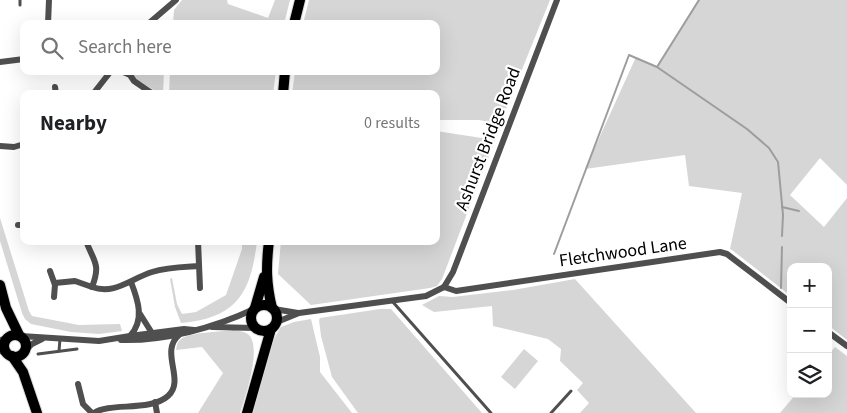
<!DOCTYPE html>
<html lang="en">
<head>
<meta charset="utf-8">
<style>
  :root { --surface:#fff; --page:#f6f6f6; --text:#202124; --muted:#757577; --line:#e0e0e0 }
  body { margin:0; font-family:"Source Sans 3",sans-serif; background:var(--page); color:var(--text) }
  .controls { position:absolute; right:15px; bottom:15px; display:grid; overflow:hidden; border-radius:10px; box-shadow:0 5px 20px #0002 }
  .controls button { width:45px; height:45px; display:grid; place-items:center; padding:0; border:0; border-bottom:1px solid var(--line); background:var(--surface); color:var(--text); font:25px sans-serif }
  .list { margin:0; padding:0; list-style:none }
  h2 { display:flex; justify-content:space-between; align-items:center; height:65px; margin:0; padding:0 20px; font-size:21px }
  h2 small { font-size:16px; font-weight:400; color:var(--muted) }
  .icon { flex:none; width:28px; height:28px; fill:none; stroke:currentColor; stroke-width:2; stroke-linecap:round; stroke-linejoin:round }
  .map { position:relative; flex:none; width:847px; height:413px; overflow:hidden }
  .search { position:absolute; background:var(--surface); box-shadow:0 5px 20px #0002; left:20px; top:20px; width:420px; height:55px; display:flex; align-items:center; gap:12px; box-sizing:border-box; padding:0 18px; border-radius:10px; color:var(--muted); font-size:19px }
  .panel { position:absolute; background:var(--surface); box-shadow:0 5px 20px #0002; left:20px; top:90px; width:420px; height:155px; border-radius:10px }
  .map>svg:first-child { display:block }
  .green { fill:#d6d6d6 }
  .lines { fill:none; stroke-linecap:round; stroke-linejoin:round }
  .stream { stroke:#9d9d9d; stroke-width:2 }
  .primary-casing { stroke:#dbdbdb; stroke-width:12 }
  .service { stroke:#4f4f4f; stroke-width:3 }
  .minor { stroke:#4f4f4f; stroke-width:6 }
  .primary { stroke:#000; stroke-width:10 }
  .labels { text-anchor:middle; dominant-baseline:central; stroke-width:4.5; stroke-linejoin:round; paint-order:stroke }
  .street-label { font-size:18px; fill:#000; stroke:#fff }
</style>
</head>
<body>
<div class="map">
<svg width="847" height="413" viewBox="0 0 847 413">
  <rect width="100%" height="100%" fill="#fff"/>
  <g class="green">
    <path d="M182 0H227L228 4 268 18 275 0H290L284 24H173L174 10Z"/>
    <path d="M309 0H550L500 124 479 120H436V94H292L295 71H436V24H303Z"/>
    <path d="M698 0H847V185L820 158 790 195 824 227 847 198V340L828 325V267H791V296L732 250 730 249 742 193 689 186 685 155 585 169 636 57 657 67Z"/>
    <path d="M128 71H164L163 94H160L136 79Z"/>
    <path d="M170 71H276L273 94H169Z"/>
    <path d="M436 131 495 140 442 279 437 286 430 288 311 305 278 274 281 241H436Z"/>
    <path d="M0 218 29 311 32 316 79 325 120 324 122 331 99 334 71 332 31 324 25 319 22 313 0 241Z"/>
    <path d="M242 241H257C251 293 237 318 181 323L175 307 170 279 172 278 177 304 182 314 196 312 226 295 242 249Z"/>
    <path d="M575 279 696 413H580L589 403 577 390 583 383 560 361 561 349 548 339 493 326 492 306 434 312 422 305 439 296 453 297 513 290Z"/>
    <path d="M380 309H391L482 413H358L332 377 321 336 319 320 320 318Z"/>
    <path d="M311 319 320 357V372L352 413H253L270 346 281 327 294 322Z"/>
    <path d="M234 330C238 331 245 331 249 335 262 349 245 397 240 413H198L223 373 202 347 176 350C177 345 177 342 181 339 190 332 221 332 234 330Z"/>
    <path d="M835 347 847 356V413H780L796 394H828V355Z"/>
    <path d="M524 349 538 361 515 389 501 377Z"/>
  </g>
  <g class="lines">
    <g class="stream">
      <path d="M657 67 747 129 769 148 778 162 783 215 782 236"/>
      <path d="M782 207 799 211"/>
      <path d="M554 254 629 55 657 67 699 0"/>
      <path d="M781 288 782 247"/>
    </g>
    <defs>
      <g id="primary">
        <path d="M294 24 300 0"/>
        <path d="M283 94 285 71"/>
        <path d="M269 241C266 266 266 283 272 308"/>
        <path d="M0 285 6 308 19 335"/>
        <circle cx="264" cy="318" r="13"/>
        <path d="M255 308 264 277"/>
        <circle cx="15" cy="346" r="11"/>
        <path d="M12 356 23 372 37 413"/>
        <path d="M247 413 271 329"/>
      </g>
    </defs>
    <use href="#primary" class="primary-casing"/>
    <g class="service">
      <path d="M20 0V5"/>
      <path d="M392 301 491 413"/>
      <path d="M59 351 60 339"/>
      <path d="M38 354 77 349"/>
      <path d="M551 413 571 391"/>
    </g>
    <g class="minor">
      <path d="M48 24 49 0"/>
      <path d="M148 24 176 0"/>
      <path d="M0 62 24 59"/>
      <path d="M121 71 130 75 134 81 153 94"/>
      <path d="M55 87 56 94"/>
      <path d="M93 94 111 71"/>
      <path d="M0 146 14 147 24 144"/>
      <path d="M18 225H24"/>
      <path d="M198 241 200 288"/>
      <path d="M50 271 55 285 54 297"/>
      <path d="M55 283 75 281 92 287C101 264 94 262 86 241"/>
      <path d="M92 287C115 295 130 279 152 272 167 267 183 267 199 266"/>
      <path d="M444 287 456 291 720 252 727 254 791 303"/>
      <path d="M444 287 453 272 557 0"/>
      <path d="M274 309 298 313"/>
      <path d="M140 314 152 333"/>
      <path d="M277 322 299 313 426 296 444 287"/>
      <path d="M212 327 255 328"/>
      <path d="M828 332 847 346"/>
      <path d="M21 336 99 341 130 336 184 329 194 330"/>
      <path d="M130 336C145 320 138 300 131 282"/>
      <path d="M0 340 6 339"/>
      <path d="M121 340C165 341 214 328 254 309"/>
      <path d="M0 351 7 353"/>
      <path d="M25 351 32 344 42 339"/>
      <path d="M78 384 83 404 92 413"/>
      <path d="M155 402 157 413"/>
      <path d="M94 413C110 402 150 412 168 396 186 380 159 352 179 335"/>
    </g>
    <use href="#primary" class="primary"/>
  </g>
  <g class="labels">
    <g class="street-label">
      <text transform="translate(488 139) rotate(-69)">Ashurst Bridge Road</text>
      <text transform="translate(623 252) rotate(-8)">Fletchwood Lane</text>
    </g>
  </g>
</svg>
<div class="controls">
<button>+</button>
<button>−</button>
<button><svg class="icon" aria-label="layers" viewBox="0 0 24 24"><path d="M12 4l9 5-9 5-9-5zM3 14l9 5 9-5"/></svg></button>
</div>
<div class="search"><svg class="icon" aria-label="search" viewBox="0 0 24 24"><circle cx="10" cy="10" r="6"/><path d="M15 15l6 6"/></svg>Search here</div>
<section class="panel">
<h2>Nearby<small>0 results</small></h2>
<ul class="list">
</ul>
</section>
</div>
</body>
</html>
